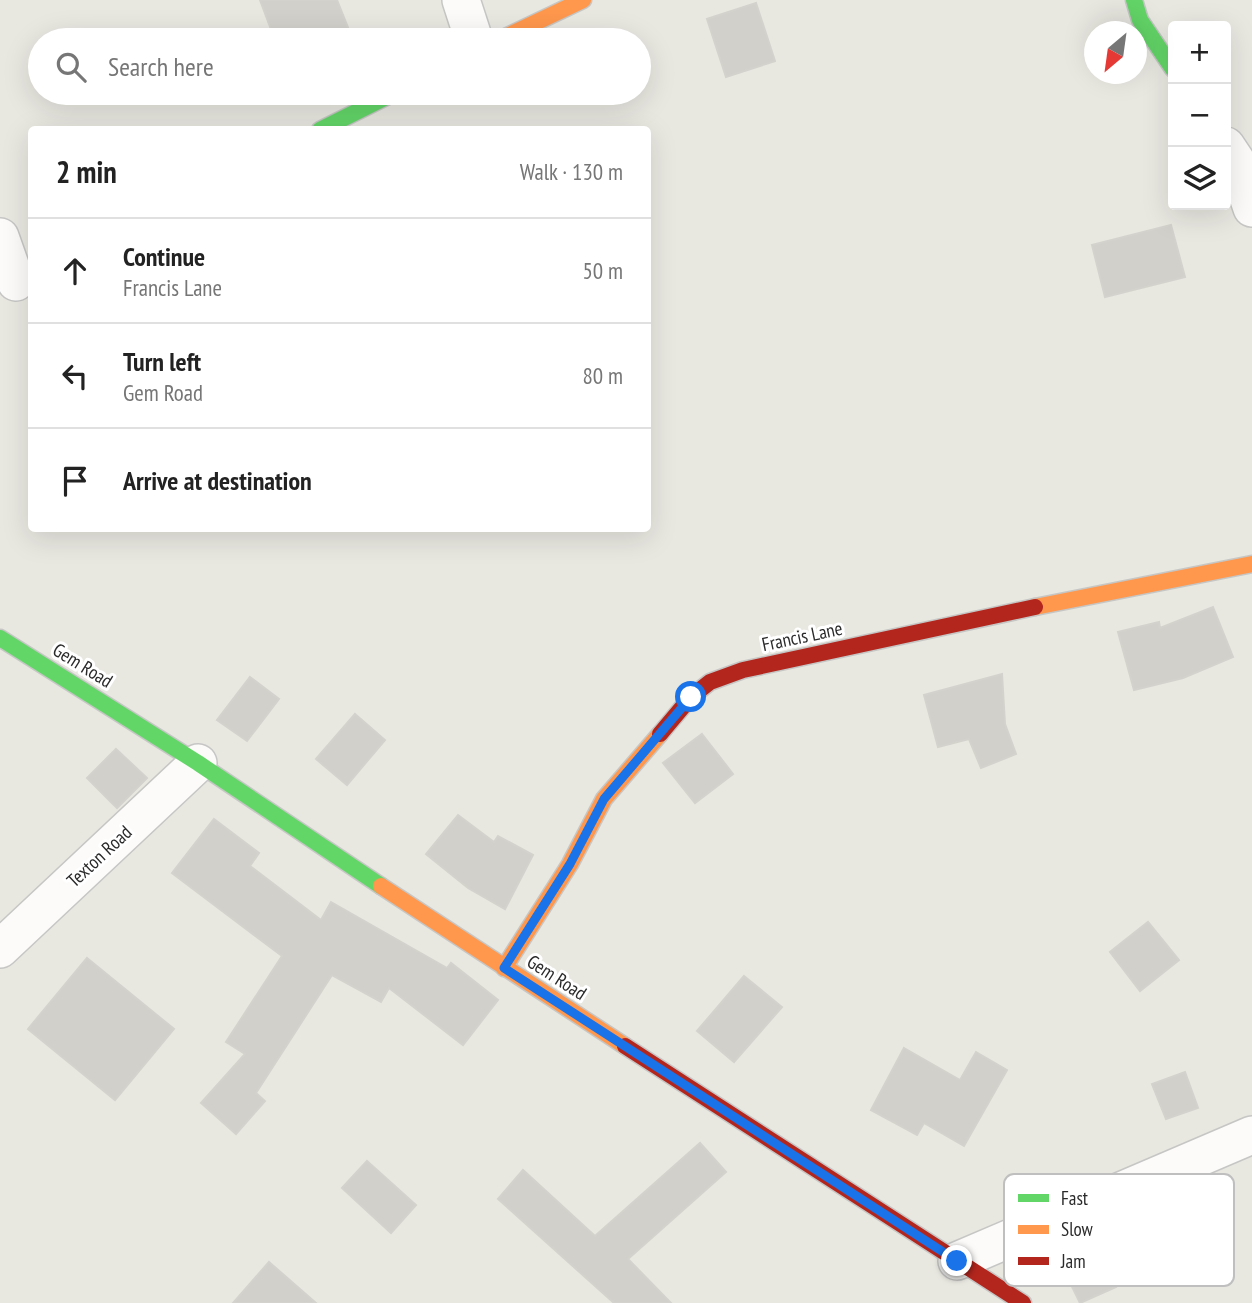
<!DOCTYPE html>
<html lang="en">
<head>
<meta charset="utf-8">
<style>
  :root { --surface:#fff; --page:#f2f2f2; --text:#222; --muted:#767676; --line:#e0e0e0 }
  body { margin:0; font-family:"PT Sans Narrow",sans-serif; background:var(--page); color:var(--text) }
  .controls { position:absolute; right:21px; top:21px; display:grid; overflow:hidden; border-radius:7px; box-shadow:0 7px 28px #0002 }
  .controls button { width:63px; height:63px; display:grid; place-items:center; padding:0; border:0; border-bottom:2px solid var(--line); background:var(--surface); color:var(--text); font:35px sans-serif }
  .compass { position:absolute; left:1084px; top:21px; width:63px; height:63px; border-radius:50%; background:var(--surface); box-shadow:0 7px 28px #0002; rotate:209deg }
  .stop { position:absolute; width:21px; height:21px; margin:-16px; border:5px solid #1a73e8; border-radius:50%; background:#fff }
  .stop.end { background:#1a73e8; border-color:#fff; box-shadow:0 2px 7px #0008 }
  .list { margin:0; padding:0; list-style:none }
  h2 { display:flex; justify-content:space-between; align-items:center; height:91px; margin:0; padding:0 28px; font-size:30px }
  h2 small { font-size:23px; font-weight:400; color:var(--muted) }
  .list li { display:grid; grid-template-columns:46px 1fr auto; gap:21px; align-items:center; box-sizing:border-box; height:105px; padding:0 28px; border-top:2px solid var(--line) }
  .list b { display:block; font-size:26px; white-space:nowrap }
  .list p { margin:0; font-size:23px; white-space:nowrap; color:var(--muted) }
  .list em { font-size:23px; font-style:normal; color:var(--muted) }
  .icon { flex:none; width:38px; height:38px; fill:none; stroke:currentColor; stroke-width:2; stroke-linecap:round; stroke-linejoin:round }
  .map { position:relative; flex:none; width:1252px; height:1303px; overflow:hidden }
  .search { position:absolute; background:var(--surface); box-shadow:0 7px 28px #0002; left:28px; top:28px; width:623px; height:77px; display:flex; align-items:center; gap:18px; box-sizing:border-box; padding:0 24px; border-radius:38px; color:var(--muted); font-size:26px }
  .panel { position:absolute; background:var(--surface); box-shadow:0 7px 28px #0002; left:28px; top:126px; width:623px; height:406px; border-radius:7px }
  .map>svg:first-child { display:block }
  .building { fill:#d1d0cb; stroke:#d3d2cc; stroke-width:2 }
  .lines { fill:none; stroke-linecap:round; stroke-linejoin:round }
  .street-casing { stroke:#c6c6c5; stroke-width:40 }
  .fast-casing { stroke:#c6c6c5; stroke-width:19 }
  .slow-casing { stroke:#c6c6c5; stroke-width:19 }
  .jam-casing { stroke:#c6c6c5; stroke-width:19 }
  .street { stroke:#fcfbfa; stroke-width:37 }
  .fast { stroke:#63d668; stroke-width:16 }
  .slow { stroke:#ff974d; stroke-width:16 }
  .jam { stroke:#b3261e; stroke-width:16 }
  .route { stroke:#1a73e8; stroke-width:9 }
  .labels { text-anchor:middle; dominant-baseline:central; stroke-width:6; stroke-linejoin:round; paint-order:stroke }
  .street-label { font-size:19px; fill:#2a2a2a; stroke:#fff }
  .key { fill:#fff; stroke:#bfbfbf; stroke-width:2 }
  .key-label { font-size:19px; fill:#2a2a2a }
</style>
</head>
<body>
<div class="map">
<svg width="1252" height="1303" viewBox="0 0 1252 1303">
  <rect width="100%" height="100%" fill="#e8e7e0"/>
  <g class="building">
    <path d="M260 0H337L353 40H275Z"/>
    <path d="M756 3 775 61 726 77 707 19Z"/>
    <path d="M1171 225 1185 277 1105 297 1092 245Z"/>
    <path d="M1213 607 1233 657 1183 678 1134 690 1118 632 1159 622 1160 628Z"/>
    <path d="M1002 674 1005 724 1016 754 981 768 969 739 938 747 924 695Z"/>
    <path d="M250 677 279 699 247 741 217 720Z"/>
    <path d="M355 714 385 740 347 785 316 759Z"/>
    <path d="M702 734 733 774 695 803 663 763Z"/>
    <path d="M116 749 147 778 117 808 87 778Z"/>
    <path d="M458 815 494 842 498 836 533 855 505 909 468 888 426 854Z"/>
    <path d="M214 819 259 853 250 866 321 920 331 902 447 968 451 963 498 1000 463 1045 389 988 381 1002 332 975 256 1093 265 1101 236 1134 201 1103 245 1054 226 1042 282 956 172 873Z"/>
    <path d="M1148 922 1179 960 1140 991 1110 952Z"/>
    <path d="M87 958 174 1029 115 1100 28 1029Z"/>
    <path d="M744 976 782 1007 734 1062 697 1031Z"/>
    <path d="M904 1048 960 1080 976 1052 1007 1070 964 1146 924 1123 917 1135 871 1110Z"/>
    <path d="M1185 1072 1198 1108 1166 1119 1152 1084Z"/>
    <path d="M700 1143 726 1172 628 1259 671 1303H614L498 1199 523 1170 595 1236Z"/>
    <path d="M367 1161 416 1205 391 1233 342 1188Z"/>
    <path d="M1093 1243 1116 1287 1080 1303 1059 1260Z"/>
    <path d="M269 1262 316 1303H233Z"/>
  </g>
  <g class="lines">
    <defs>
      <g id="street">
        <path d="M461 0 474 40"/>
        <path d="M1226 146 1236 161 1252 208"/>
        <path d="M0 237 16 282"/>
        <path d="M0 949 198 763"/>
        <path d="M957 1261 1252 1135"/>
      </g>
      <g id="fast">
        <path d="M1134 0 1140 20 1173 69"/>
        <path d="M320 130 394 93"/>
        <path d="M0 638 198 763 381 886"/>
      </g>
      <g id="slow">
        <path d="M499 40 583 0"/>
        <path d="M1035 607 1252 564"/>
        <path d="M381 886 625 1046"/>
        <path d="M504 968 570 864 604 799 660 734"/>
      </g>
      <g id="jam">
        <path d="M660 734 691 697 710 682 743 670 1035 607"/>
        <path d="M625 1046 1023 1303"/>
      </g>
    </defs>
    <use href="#street" class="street-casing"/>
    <use href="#fast" class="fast-casing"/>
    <use href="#slow" class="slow-casing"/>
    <use href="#jam" class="jam-casing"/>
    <use href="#street" class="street"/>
    <use href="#fast" class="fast"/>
    <use href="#slow" class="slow"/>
    <use href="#jam" class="jam"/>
  </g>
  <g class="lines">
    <path class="route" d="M691 697 604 799 570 864 504 968 957 1261"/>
  </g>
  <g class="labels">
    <g class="street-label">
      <text transform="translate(802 636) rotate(-12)">Francis Lane</text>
      <text transform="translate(83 665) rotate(32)">Gem Road</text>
      <text transform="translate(99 856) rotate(-43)">Texton Road</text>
      <text transform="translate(557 977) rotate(33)">Gem Road</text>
    </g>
  </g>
  <rect x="1004" y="1174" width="230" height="112" rx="10" class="key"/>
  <rect x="1018" y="1194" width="31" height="8" fill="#63d668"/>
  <rect x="1018" y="1225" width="31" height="9" fill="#ff974d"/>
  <rect x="1018" y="1257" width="31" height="8" fill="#b3261e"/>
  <g class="key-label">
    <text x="1061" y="1205">Fast</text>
    <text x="1061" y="1236">Slow</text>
    <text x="1061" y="1268">Jam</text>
  </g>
</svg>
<div class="controls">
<button>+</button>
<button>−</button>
<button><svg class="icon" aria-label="layers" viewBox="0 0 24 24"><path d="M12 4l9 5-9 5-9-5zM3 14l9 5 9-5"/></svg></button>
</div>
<svg class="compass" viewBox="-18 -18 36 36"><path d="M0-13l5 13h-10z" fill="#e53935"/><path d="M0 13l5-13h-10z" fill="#767676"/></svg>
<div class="stop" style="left:691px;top:697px"></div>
<div class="stop end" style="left:957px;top:1261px"></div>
<div class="search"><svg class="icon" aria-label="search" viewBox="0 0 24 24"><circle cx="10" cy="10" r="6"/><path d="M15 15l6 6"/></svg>Search here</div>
<section class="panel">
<h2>2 min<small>Walk · 130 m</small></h2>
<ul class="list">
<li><svg class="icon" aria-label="ahead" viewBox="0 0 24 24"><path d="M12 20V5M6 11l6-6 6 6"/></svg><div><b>Continue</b><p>Francis Lane</p></div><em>50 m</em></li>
<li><svg class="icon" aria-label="left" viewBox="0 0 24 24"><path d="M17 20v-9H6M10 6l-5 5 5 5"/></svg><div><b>Turn left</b><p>Gem Road</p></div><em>80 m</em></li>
<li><svg class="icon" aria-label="arrive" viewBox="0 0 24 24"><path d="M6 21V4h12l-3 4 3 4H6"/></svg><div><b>Arrive at destination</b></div></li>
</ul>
</section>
</div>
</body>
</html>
